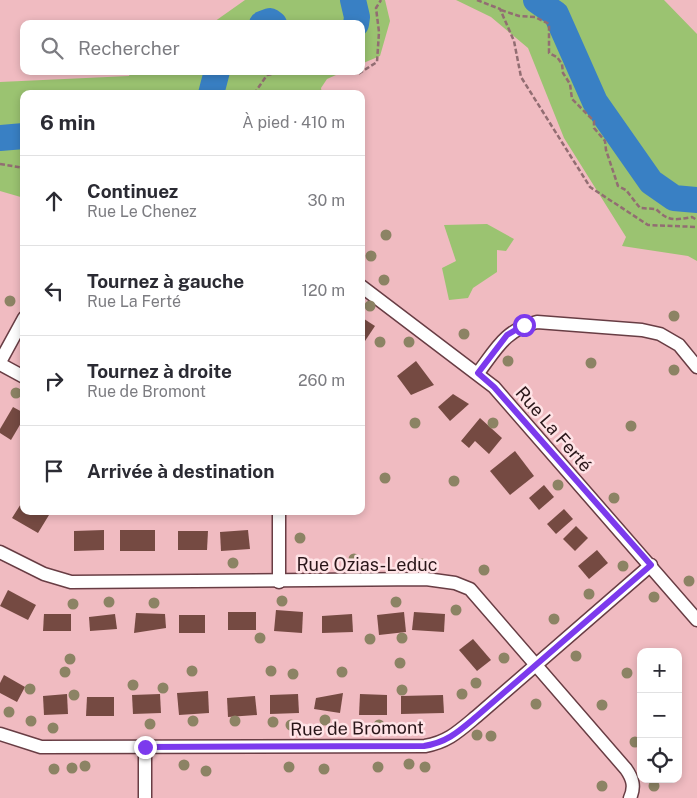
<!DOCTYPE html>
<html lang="fr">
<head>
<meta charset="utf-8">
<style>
  :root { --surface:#fff; --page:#f7f7f7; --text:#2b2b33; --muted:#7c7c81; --line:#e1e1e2 }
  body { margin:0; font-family:"Public Sans",sans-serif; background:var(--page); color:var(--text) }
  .controls { position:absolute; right:15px; bottom:15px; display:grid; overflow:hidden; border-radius:10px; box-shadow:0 2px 8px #0003 }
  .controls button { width:45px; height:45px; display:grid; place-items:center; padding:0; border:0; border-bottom:1px solid var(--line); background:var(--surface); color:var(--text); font:25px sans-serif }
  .stop { position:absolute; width:15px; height:15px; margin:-11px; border:4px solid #7c3aed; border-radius:50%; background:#fff }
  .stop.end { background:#7c3aed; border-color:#fff; box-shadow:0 1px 5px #0008 }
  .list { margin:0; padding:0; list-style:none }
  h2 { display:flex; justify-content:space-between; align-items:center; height:65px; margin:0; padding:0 20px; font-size:21px }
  h2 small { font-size:16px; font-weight:400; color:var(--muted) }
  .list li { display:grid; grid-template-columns:32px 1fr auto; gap:15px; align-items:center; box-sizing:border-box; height:90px; padding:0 20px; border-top:1px solid var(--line) }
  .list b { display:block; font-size:19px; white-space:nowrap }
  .list p { margin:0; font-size:16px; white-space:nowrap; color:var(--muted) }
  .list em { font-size:16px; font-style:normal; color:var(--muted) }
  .icon { flex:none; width:28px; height:28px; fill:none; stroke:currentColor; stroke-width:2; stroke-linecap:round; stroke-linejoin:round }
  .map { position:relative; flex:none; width:697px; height:798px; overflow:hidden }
  .search { position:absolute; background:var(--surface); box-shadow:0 2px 8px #0003; left:20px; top:20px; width:345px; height:55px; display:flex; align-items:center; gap:12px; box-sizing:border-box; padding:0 18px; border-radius:10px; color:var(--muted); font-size:19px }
  .panel { position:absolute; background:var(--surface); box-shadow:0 2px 8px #0003; left:20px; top:90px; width:345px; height:425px; border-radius:10px }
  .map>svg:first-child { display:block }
  .green { fill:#9bc371 }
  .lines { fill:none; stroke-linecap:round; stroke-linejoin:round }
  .river { stroke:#3980c4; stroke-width:26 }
  .building { fill:#754a42 }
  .minor-casing { stroke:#683d44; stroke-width:15 }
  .path { stroke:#926d72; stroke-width:2.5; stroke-dasharray:5 2.5; stroke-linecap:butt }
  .minor { stroke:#fff; stroke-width:12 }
  .tree { fill:#8c8364 }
  .route { stroke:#7c3aed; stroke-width:6 }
  .labels { text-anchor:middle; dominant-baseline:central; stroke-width:5; stroke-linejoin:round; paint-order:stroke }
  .street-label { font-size:18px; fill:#291619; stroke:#ffe3e6 }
</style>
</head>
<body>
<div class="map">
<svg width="697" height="798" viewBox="0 0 697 798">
  <rect width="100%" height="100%" fill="#f0bbc1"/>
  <g class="green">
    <path d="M245 0H385L390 21 380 56 361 64V24H211Z"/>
    <path d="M456 0H664L697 34V261L688 256 622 246 626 237 564 138 528 48 491 17Z"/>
    <path d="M131 71H345L327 79 321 88 322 94H24V198L0 191V82L129 76Z"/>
    <path d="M487 224 514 239 506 251 497 250V272L473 288 468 298 449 300 442 268 456 261 444 225Z"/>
  </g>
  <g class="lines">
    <g class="river">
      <path d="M353 0 357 17 356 24"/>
      <path d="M536 0 556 14 595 102 651 182 674 198 697 200"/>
      <path d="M262 24 270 21 274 24"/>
      <path d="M211 94 217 71"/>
      <path d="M0 138 24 136"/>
    </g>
  </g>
  <g class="building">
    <path d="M361 317 375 326 361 347Z"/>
    <path d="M416 361 434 385 411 395 397 376Z"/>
    <path d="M453 394 469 404 450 421 438 407Z"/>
    <path d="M13 407 24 413V418L11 440 0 433V429Z"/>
    <path d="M480 418 502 438 489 454 475 441 469 448 461 441Z"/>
    <path d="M515 451 534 476 510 495 490 471Z"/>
    <path d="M544 485 554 497 539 510 529 498Z"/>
    <path d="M24 499V511H42L49 515 38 533 12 518Z"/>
    <path d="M564 509 573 519 556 534 547 524Z"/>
    <path d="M576 526 588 538 575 551 563 539Z"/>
    <path d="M104 530V550L74 551V531Z"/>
    <rect x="120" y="530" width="35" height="21"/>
    <path d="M248 530 250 549 221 551 220 532Z"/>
    <path d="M178 531H208L207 550H178Z"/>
    <path d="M597 550 608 563 589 579 578 566Z"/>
    <path d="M8 590 36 605 28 620 0 606Z"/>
    <path d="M276 610 303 612 302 633 274 631Z"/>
    <rect x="228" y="612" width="28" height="18"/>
    <path d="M404 612 406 632 379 635 377 615Z"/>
    <path d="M414 612 445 614 444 632 412 630Z"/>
    <path d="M136 613 165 614 166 628 134 633Z"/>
    <path d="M44 614H71V631H43Z"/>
    <path d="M115 614 117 629 90 631 89 617Z"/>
    <path d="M352 614 353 632 322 633V616Z"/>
    <rect x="179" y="615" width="26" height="18"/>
    <path d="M473 639 491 660 477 671 459 650Z"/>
    <path d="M4 675 25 687 17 702 0 693V683Z"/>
    <path d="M208 691 209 713 179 715 177 693Z"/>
    <path d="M343 693 340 713 314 709 316 698Z"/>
    <path d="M67 694 68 714 44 715 43 696Z"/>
    <path d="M160 694 161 713 133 714 132 695Z"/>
    <path d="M298 694 299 713 270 714V695Z"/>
    <path d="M360 694 387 695V715H359Z"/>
    <path d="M443 695 444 713 401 714V696Z"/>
    <path d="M255 696 257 715 228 717 227 698Z"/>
    <path d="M87 697H114V716H86Z"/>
  </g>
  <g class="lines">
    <defs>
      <g id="minor">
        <path d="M361 286 494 387 697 620"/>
        <path d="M0 362 24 318"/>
        <path d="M0 364 24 377"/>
        <path d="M478 373C497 348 505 330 537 322L642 330 660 334 679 345 697 367"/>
        <path d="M0 552 44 574 71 582 426 579 455 583 470 589 626 769C633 779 635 787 630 798"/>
        <path d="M279 582V511"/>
        <path d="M0 734 41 747 425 746C448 742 459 731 477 716L651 565"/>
        <path d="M145 747V798"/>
      </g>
    </defs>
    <use href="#minor" class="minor-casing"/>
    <g class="path">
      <path d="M477 0 500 9 514 41 521 77 590 187 648 225 697 227"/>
      <path d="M501 10 519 16 535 17 549 24V53L557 57 562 64 563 73 570 84 572 99 594 121V128L605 141 606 150 618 186 626 190 640 208 656 209C669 222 675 220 692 217L697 220"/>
      <path d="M344 71 358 74 377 62 379 32 376 8 381 0"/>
      <path d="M254 94 267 75 288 71"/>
      <path d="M0 164 24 168"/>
    </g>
    <use href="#minor" class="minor"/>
  </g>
  <g class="tree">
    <circle cx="386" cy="235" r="5.5"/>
    <circle cx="371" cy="256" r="5.5"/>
    <circle cx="384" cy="280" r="5.5"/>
    <circle cx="10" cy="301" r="5.5"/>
    <circle cx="370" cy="306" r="5.5"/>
    <circle cx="674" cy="316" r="5.5"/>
    <circle cx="464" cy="334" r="5.5"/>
    <circle cx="380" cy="342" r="5.5"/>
    <circle cx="409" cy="342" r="5.5"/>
    <circle cx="508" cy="361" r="5.5"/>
    <circle cx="591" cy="363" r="5.5"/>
    <circle cx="674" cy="370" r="5.5"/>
    <circle cx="16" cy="393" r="5.5"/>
    <circle cx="415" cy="423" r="5.5"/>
    <circle cx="493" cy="423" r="5.5"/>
    <circle cx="631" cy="426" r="5.5"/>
    <circle cx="385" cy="478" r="5.5"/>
    <circle cx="454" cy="481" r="5.5"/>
    <circle cx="558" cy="485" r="5.5"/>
    <circle cx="614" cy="498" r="5.5"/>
    <circle cx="300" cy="538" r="5.5"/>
    <circle cx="354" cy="559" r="5.5"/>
    <circle cx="302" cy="561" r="5.5"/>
    <circle cx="233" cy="563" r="5.5"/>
    <circle cx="422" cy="564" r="5.5"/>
    <circle cx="623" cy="566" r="5.5"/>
    <circle cx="484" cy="570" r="5.5"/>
    <circle cx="689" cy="581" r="5.5"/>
    <circle cx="589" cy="594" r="5.5"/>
    <circle cx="654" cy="597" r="5.5"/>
    <circle cx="282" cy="601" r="5.5"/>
    <circle cx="109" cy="602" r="5.5"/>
    <circle cx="396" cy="602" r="5.5"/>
    <circle cx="154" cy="603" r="5.5"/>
    <circle cx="73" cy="604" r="5.5"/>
    <circle cx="456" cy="610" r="5.5"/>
    <circle cx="554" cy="619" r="5.5"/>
    <circle cx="260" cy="638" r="5.5"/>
    <circle cx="402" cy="638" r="5.5"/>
    <circle cx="370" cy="639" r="5.5"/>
    <circle cx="576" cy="656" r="5.5"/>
    <circle cx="504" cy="658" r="5.5"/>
    <circle cx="70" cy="659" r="5.5"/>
    <circle cx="400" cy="663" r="5.5"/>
    <circle cx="192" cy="671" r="5.5"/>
    <circle cx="271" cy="671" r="5.5"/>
    <circle cx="65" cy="672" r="5.5"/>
    <circle cx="342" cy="672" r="5.5"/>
    <circle cx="627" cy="673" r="5.5"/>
    <circle cx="293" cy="674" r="5.5"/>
    <circle cx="476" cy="683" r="5.5"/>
    <circle cx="133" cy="685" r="5.5"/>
    <circle cx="163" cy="688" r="5.5"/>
    <circle cx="30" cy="689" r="5.5"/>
    <circle cx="402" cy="690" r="5.5"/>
    <circle cx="462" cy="694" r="5.5"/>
    <circle cx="74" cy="695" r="5.5"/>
    <circle cx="536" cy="704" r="5.5"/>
    <circle cx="602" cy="705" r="5.5"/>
    <circle cx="9" cy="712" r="5.5"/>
    <circle cx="325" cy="720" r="5.5"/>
    <circle cx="31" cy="721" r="5.5"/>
    <circle cx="193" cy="721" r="5.5"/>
    <circle cx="235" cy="721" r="5.5"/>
    <circle cx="273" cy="722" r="5.5"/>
    <circle cx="150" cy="724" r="5.5"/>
    <circle cx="291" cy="725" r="5.5"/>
    <circle cx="379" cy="725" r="5.5"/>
    <circle cx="53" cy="728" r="5.5"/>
    <circle cx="477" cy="735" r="5.5"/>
    <circle cx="491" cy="736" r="5.5"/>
    <circle cx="635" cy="742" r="5.5"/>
    <circle cx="409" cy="764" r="5.5"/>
    <circle cx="184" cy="765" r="5.5"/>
    <circle cx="85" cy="766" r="5.5"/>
    <circle cx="289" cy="767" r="5.5"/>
    <circle cx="378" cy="767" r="5.5"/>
    <circle cx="425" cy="767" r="5.5"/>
    <circle cx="72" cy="768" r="5.5"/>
    <circle cx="54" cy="769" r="5.5"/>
    <circle cx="324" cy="769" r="5.5"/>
    <circle cx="206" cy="771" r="5.5"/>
    <circle cx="602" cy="786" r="5.5"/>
    <circle cx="654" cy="786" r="5.5"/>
  </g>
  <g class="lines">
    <path class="route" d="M145 747 424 746C448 742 459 731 477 716L651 565 494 387 478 373 507 335 524 325"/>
  </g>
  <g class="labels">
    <g class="street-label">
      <text transform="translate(554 429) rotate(49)">Rue La Ferté</text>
      <text x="367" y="564">Rue Ozias-Leduc</text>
      <text transform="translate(357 728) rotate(-1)">Rue de Bromont</text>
    </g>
  </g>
</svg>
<div class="controls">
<button>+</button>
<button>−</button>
<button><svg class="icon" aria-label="locate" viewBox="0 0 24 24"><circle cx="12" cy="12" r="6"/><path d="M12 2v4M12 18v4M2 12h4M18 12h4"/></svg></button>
</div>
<div class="stop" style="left:524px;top:325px"></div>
<div class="stop end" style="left:145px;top:747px"></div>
<div class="search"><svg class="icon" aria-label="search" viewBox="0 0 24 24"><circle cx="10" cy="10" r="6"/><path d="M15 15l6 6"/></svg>Rechercher</div>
<section class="panel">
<h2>6 min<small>À pied · 410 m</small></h2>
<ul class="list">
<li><svg class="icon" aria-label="ahead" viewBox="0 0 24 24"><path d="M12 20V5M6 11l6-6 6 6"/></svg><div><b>Continuez</b><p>Rue Le Chenez</p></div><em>30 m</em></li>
<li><svg class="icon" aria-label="left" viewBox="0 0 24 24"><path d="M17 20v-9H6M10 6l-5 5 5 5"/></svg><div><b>Tournez à gauche</b><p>Rue La Ferté</p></div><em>120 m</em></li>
<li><svg class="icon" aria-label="right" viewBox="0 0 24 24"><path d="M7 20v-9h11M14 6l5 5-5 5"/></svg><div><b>Tournez à droite</b><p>Rue de Bromont</p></div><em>260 m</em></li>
<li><svg class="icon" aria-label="arrive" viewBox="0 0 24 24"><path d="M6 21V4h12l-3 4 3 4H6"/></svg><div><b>Arrivée à destination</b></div></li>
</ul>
</section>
</div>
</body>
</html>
